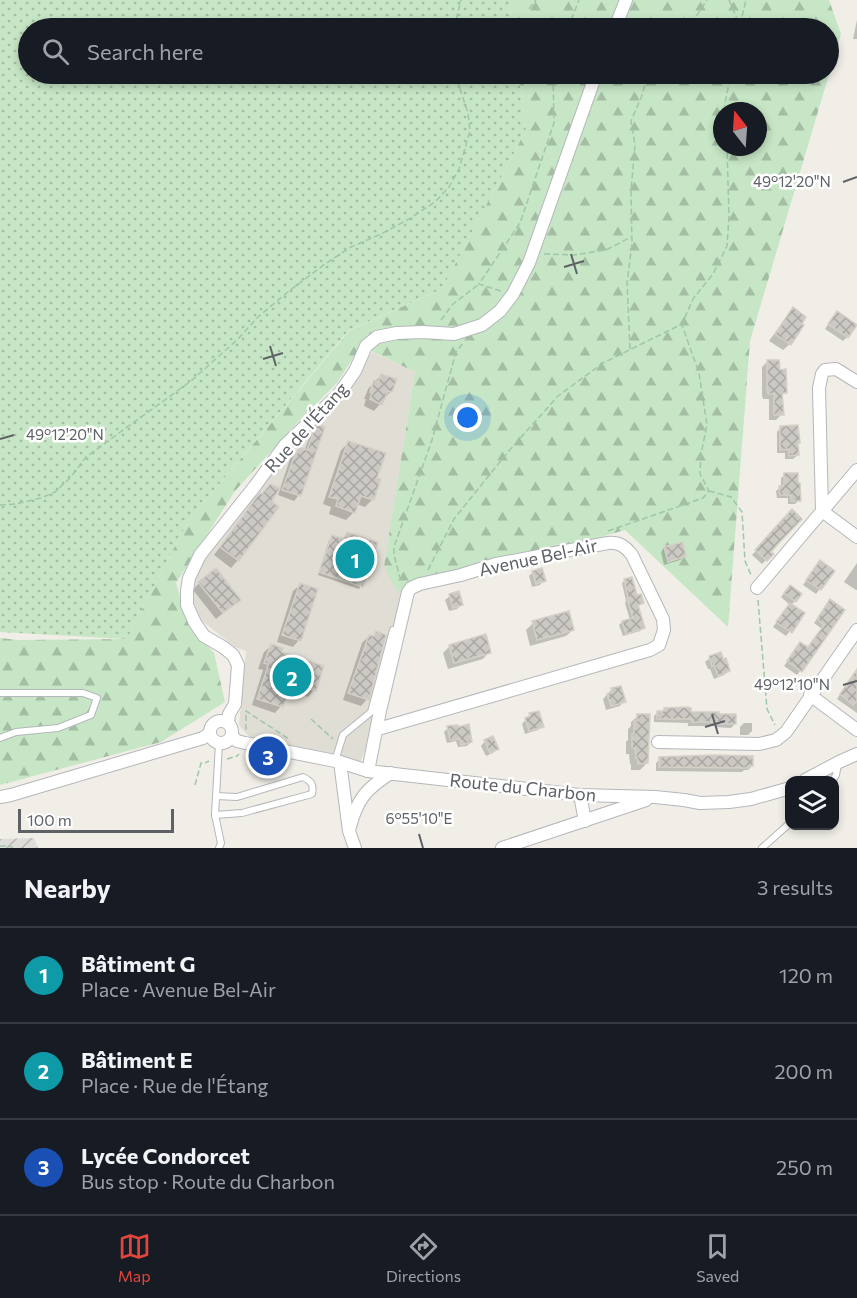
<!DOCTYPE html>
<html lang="en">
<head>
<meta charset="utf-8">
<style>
  :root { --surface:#171b24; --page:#242831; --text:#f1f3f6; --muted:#9ea1a6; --line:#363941; --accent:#e1453c }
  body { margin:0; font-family:Commissioner,sans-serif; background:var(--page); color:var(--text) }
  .controls { position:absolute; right:18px; bottom:18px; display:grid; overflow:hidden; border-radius:12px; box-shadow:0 3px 9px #0003 }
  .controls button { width:54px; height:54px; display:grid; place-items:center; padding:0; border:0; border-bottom:2px solid var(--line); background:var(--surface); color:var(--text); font:30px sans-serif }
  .compass { position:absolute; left:713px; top:102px; width:54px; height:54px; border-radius:50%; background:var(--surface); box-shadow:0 3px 9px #0003; rotate:343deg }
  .scale { position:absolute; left:18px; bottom:15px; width:156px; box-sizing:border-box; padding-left:6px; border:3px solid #5e6267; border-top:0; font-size:16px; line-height:21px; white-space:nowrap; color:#5e6267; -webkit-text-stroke:4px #fff; paint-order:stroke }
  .you { position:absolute; left:468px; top:418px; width:21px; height:21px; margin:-15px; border:4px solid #fff; border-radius:50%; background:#1a73e8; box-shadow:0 0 0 9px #1a73e833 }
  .badge { display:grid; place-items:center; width:39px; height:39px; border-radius:50%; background:var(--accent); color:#fff; font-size:20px; font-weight:700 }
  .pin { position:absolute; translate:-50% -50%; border:3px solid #fff; box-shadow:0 2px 6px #0006 }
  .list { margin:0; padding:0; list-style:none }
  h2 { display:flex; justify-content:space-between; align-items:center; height:78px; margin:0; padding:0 24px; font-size:26px }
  h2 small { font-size:20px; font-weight:400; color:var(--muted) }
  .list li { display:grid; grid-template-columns:39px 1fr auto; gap:18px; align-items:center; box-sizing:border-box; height:96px; padding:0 24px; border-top:2px solid var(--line) }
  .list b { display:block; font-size:22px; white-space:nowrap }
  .list p { margin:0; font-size:20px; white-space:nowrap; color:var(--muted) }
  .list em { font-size:20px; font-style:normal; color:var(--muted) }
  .icon { flex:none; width:33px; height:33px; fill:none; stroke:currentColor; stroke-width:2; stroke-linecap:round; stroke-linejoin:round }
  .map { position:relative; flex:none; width:857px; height:848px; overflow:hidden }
  .search { position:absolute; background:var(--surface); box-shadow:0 3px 9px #0003; left:18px; right:18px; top:18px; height:66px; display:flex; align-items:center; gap:15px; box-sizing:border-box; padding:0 21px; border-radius:33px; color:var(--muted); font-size:22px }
  .sheet { height:366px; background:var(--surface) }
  nav { display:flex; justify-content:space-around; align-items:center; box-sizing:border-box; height:84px; border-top:2px solid var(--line); background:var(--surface); font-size:16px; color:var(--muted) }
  nav a { display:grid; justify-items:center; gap:3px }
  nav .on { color:var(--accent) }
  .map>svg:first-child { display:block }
  .industrial { fill:url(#industrial-furrows) }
  .education { fill:#e0ddd5 }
  .grass { fill:url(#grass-dots) }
  .forest { fill:url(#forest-firs); fill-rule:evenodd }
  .shadow { fill:#0003 }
  .building { fill:url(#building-cross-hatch); stroke:#d4d0c6; stroke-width:1.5 }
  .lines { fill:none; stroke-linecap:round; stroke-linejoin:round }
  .lane-casing { stroke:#b4b7bb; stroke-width:8 }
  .street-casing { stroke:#b4b7bb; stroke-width:14 }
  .path { stroke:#9ec7a9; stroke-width:1.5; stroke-dasharray:6 3; stroke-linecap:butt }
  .lane { stroke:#fff; stroke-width:6 }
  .street { stroke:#fff; stroke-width:12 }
  .ticks { fill:none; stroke:#5e6267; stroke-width:2 }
  .labels { text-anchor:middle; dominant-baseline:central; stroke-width:5; stroke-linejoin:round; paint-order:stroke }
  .street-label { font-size:18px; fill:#5e6267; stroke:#fff }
  .ticks-label { font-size:15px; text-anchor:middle; fill:#5e6267; stroke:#fff; stroke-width:5; stroke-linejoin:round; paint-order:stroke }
</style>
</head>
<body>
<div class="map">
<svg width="857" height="848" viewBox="0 0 857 848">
  <defs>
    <pattern id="industrial-furrows" width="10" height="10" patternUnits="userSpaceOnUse" patternTransform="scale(1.5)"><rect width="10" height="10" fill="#dfddd9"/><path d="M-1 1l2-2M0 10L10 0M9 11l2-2" fill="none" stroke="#b8b7b4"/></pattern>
    <pattern id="grass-dots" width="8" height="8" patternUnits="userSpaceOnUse" patternTransform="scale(1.5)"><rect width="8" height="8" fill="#c6e6c5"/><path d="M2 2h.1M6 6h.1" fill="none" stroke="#a4bea4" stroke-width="1.8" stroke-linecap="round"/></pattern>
    <pattern id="forest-firs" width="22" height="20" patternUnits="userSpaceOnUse" patternTransform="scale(1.5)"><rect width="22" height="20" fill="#c6e6c5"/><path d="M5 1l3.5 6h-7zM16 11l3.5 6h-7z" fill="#a4bea4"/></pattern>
    <pattern id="building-cross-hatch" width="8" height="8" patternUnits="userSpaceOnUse" patternTransform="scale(1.5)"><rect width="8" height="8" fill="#ccc9c4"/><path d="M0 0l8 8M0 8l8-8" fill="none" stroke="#a9a7a3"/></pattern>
  </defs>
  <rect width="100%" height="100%" fill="#f0eee7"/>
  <path class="industrial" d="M34 838 38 848H0V839Z"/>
  <path class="education" d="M372 352 415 372 384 566 405 594 371 737 360 762 251 739 239 725 246 651 235 647 196 616 191 602V586L207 555 292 445 337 404Z"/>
  <path class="grass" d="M0 0H510L513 28H28V74H519L526 130 442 289 349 330 188 521 127 639 0 632Z"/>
  <path class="forest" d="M510 0H829L841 34 750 341 728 627 625 530 405 594 396 590 384 566 415 372 361 346 337 383 296 424 235 491 176 583 188 624 214 653 225 702 161 742 0 785V638L18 640 127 639 188 521 350 330 442 289 526 130 519 74H828V28H513ZM722 111H758V147H722Z"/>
  <g class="shadow">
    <path d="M857 20V39H853Z"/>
    <path d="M793 309 790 344 783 350 769 341 787 316Z"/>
    <path d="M833 317 847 337 843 341 825 329Z"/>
    <path d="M767 362 779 371 785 392 781 397 782 414 776 420H769V399H763L762 395V367Z"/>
    <path d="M381 375 391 391 374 411 364 406 366 399H364L368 389Z"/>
    <path d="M781 427 798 455 793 459H785V453H777V432Z"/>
    <path d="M316 429 299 495 294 501 278 495 290 459 299 449 304 451 310 436Z"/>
    <path d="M348 443 375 478 373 499 365 507 356 504 354 512 346 520 329 514 331 507 323 504 341 450Z"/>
    <path d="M785 475 799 500 795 504H788V498H777L776 491 781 487V478Z"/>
    <path d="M270 485 238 560 231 568 214 555 252 503Z"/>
    <path d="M792 511 769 553 771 555 762 564 752 555Z"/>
    <path d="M347 533 361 586 359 589 318 575 329 540 332 537 343 540Z"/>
    <path d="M665 548 685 556 680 560 664 565 661 552Z"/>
    <path d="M857 563V590H856L844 582Z"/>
    <path d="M816 567 833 571 816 594 803 585Z"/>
    <path d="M533 572 544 580 540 585 532 587 529 576Z"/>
    <path d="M625 580 636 597 643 603 637 607 643 628 640 631 623 636 619 625 622 622 630 620 625 603 626 601 622 583Z"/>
    <path d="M199 583 239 600 216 619 193 590Z"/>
    <path d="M300 585 299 640 293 647 277 642 293 591Z"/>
    <path d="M786 591 795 601 791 605 803 614 786 636 773 627 790 605 781 597Z"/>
    <path d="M450 596 461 605 457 609 449 611 445 600Z"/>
    <path d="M827 605 843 610 797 675 784 666 797 648 807 649 822 629 814 623Z"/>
    <path d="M533 623 573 630 566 636 530 646 526 630Z"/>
    <path d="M376 633 367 699 361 706 343 700 362 643 369 636 372 637Z"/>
    <path d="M271 646 280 653 314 690 308 697 287 690 281 706 275 713 252 705 263 670 258 669 264 652Z"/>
    <path d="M450 646 489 652 483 659 448 669 443 653Z"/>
    <path d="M710 658 729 671 724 675 714 679 710 669H708L705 662Z"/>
    <path d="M846 685 857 686V713L837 699Z"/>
    <path d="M620 688 624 701 620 706 606 710 603 699 611 690Z"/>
    <path d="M665 709 690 715H718L735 724 731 728 715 727V726H688V723L654 722V716L658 712H662Z"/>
    <path d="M530 715 542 726 538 730 525 734 522 724Z"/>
    <path d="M638 716 647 763 640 770H631V764H630L629 754H626V742L628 740V729L631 726V722Z"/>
    <path d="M744 723H752V731L748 735H740V727Z"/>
    <path d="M448 728 471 742 467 746 458 747 456 741 447 743 444 732Z"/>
    <path d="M485 741 497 749 493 753 486 756 481 746Z"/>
    <path d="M660 759 752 766 748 770H744L742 772 656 771V763Z"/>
  </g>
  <g class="building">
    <path d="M793 307 806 317 802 324 804 325 791 345 775 334Z"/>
    <path d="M837 311 857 325 848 338 828 324Z"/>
    <path d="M767 360H779L780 370 786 369 787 393H782L784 415H774V394H768L767 388Z"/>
    <path d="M381 374 397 379 392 392 388 391 382 405 370 399 372 393 370 392 374 380 378 382Z"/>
    <path d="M319 424 325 427 301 496 282 490 296 452 297 453 299 447 307 450 315 428Z"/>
    <path d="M798 425 800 443H798L799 455 789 456V449L780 450V426Z"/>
    <path d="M348 441 386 453 377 478 381 479 374 500 361 496 355 513 336 506 338 499 329 497Z"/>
    <path d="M784 473H798V483H800L801 501H791V495H780L779 486 784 485Z"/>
    <path d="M270 484 280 488 272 501 279 507 239 561 220 547 255 499 260 493 262 494Z"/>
    <path d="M792 509 802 519 777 545 771 552 774 554 767 561 755 550Z"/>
    <path d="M347 532 378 542 363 587 319 572 332 535 344 539Z"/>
    <path d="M683 542 686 556 668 562 664 547Z"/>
    <path d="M820 560 835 571 821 590 806 580Z"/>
    <path d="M216 568 241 600 223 613 198 582Z"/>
    <path d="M542 568 546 581 536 584 532 571Z"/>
    <path d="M632 577 637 595 641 594 644 603 638 605 645 628 626 634 622 621 633 618 627 598H628L624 579Z"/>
    <path d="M300 583 318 589 301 641 282 635Z"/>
    <path d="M790 585 802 594 796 602 784 593Z"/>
    <path d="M459 591 463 605 453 608 449 594Z"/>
    <path d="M830 599 845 610 802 672 787 661 800 642 808 647 824 625 817 619Z"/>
    <path d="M790 603 805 613 792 633 776 622Z"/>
    <path d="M569 611 574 630 537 640 532 621Z"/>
    <path d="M376 631 386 635 369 700 348 693 369 635 374 636Z"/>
    <path d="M486 634 491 653 454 663 449 645Z"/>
    <path d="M271 644 283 648 282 652 324 666 316 691 291 683 283 707 257 699 267 669 268 664 264 663Z"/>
    <path d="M721 652 723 659 726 658 730 671 718 676 714 665 712 666 709 656Z"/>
    <path d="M857 669V701L853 705 840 694Z"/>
    <path d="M621 686 626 702 611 706 607 694 612 692 611 688Z"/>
    <path d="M687 707 691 708V713V712H719V714H736V724H719V722H692L691 719H657V711H664V708Z"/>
    <path d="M539 711 544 727 529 731 525 718 530 716 529 713Z"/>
    <path d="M637 714H650L648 763 638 764 637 758H636L635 748H632V734H634V721H637Z"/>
    <path d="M469 724 472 742 461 745 460 739 450 740 447 726 458 725V727Z"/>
    <path d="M493 736 499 749 490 753 484 740Z"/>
    <path d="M714 755 753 756V766H748V768L659 767V757Z"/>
  </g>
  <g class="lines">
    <defs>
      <g id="lane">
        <path d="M0 693H83L97 698 91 715 58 728 16 732 0 738"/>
        <path d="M335 761 343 735 371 712 393 630"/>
        <path d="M833 780 836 775 838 764"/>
        <path d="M216 796 237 797 303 777C311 781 314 784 312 794L242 813 215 815 219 743"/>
        <path d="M215 815 221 843 219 848"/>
        <path d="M762 848 790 823"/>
      </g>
      <g id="street">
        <path d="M615 28 626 0"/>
        <path d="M822 511 819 388 822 374 825 370 836 369 857 382"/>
        <path d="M822 511 857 537"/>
        <path d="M757 588 857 470"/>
        <path d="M810 695 857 730"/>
        <circle cx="221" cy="732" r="11"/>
        <path d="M228 723 229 714 235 704 238 665 233 655 223 647 204 636 195 623 187 605V591L189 578 200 555 255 486 285 445 339 394 355 371 366 346 377 337 397 333 423 332 454 334 482 325 500 311 513 294 529 263 596 74"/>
        <path d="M232 736 237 741 245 743 340 762 368 771 580 795 655 797 684 800 700 803 729 802 751 799 790 788"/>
        <path d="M658 742 759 744 776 740 786 732 857 630"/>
        <path d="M340 762 349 831 355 848"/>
        <path d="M368 771 380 711 408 592 411 588 420 584 461 575 496 564 608 543C619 542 625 546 632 555L663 619 664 630 659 645 650 650 378 729"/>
        <path d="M805 780 839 762 857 754"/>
        <path d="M580 795 585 821"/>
        <path d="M0 797 11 795 203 738 210 733"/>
        <path d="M350 827C357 799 367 788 391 773"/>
        <path d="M502 848 646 800"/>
      </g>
    </defs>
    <use href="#lane" class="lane-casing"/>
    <use href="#street" class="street-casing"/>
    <g class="path">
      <path d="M729 0 740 26 739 28"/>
      <path d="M529 9 536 0"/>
      <path d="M740 25 746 0"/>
      <path d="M454 28 461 0"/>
      <path d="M568 28 579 0"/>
      <path d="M683 28 697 15 707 0"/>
      <path d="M725 111V103L731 74"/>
      <path d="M544 254 574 255 606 250 631 237"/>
      <path d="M501 291 479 284 520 223 554 123 553 74"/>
      <path d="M441 320 453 304 478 285"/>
      <path d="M630 349 627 283 632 244 631 190 635 145 631 121 641 98 648 74"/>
      <path d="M709 491 731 497 742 512 745 561 751 575"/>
      <path d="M0 505 16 504 41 498 55 492 71 477 86 457 191 381 237 340 258 317 289 291 325 264 351 247 381 234 409 219 435 202 449 187 459 169 470 131 468 113 455 74"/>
      <path d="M608 531 703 498 709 491 700 474 701 454 707 425 699 373 682 325"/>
      <path d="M428 570 454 519 507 453 558 396 603 363 682 324 693 299 713 274 727 246 729 216 727 147"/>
      <path d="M402 579 400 578 394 555V547L432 440 456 352 463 343"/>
      <path d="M758 600 767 709 775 725"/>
      <path d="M311 719 333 739"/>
      <path d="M246 730V711L289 739"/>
      <path d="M227 759 237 756 239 754"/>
      <path d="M195 785 201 763H205L209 761"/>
      <path d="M0 846H10L13 848"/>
    </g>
    <use href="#lane" class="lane"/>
    <use href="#street" class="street"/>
  </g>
  <path class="ticks" d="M843 182 857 177M571 254 577 274M564 267 584 261M270 346 276 366M263 359 283 353M0 439 14 435M843 685 857 681M712 714 718 734M705 727 725 721M419 834 423 848"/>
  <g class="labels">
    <g class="street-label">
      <text transform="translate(306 427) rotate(-48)">Rue de l'Étang</text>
      <text transform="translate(538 557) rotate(-12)">Avenue Bel-Air</text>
      <text transform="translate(523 787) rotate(6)">Route du Charbon</text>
    </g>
  </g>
  <g class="ticks-label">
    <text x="792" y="187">49°12'20"N</text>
    <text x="65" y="440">49°12'20"N</text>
    <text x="792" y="690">49°12'10"N</text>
    <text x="419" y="824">6°55'10"E</text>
  </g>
</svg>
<div class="controls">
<button><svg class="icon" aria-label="layers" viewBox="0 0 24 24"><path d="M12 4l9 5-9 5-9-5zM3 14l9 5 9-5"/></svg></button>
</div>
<svg class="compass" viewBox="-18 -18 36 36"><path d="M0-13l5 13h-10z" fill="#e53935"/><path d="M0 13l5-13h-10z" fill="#9ea1a6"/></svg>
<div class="scale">100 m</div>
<div class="you"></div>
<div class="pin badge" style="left:355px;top:559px;background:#0f9aa8">1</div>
<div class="pin badge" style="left:292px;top:677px;background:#0f9aa8">2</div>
<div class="pin badge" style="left:268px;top:756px;background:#1a4fb4">3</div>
<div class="search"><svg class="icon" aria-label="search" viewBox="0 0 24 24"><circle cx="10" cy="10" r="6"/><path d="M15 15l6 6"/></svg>Search here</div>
</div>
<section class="sheet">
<h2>Nearby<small>3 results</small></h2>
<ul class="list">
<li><span class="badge" style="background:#0f9aa8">1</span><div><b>Bâtiment G</b><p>Place · Avenue Bel-Air</p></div><em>120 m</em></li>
<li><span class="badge" style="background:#0f9aa8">2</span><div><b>Bâtiment E</b><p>Place · Rue de l'Étang</p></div><em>200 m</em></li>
<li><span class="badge" style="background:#1a4fb4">3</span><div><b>Lycée Condorcet</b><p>Bus stop · Route du Charbon</p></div><em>250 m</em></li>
</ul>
</section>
<nav>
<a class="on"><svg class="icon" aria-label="map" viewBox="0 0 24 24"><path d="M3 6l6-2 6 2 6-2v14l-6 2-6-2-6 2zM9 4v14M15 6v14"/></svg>Map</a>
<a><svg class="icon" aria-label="directions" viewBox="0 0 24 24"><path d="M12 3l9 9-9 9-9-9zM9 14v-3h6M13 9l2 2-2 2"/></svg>Directions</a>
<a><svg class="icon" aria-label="saved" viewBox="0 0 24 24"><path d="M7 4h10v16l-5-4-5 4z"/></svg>Saved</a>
</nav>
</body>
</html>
